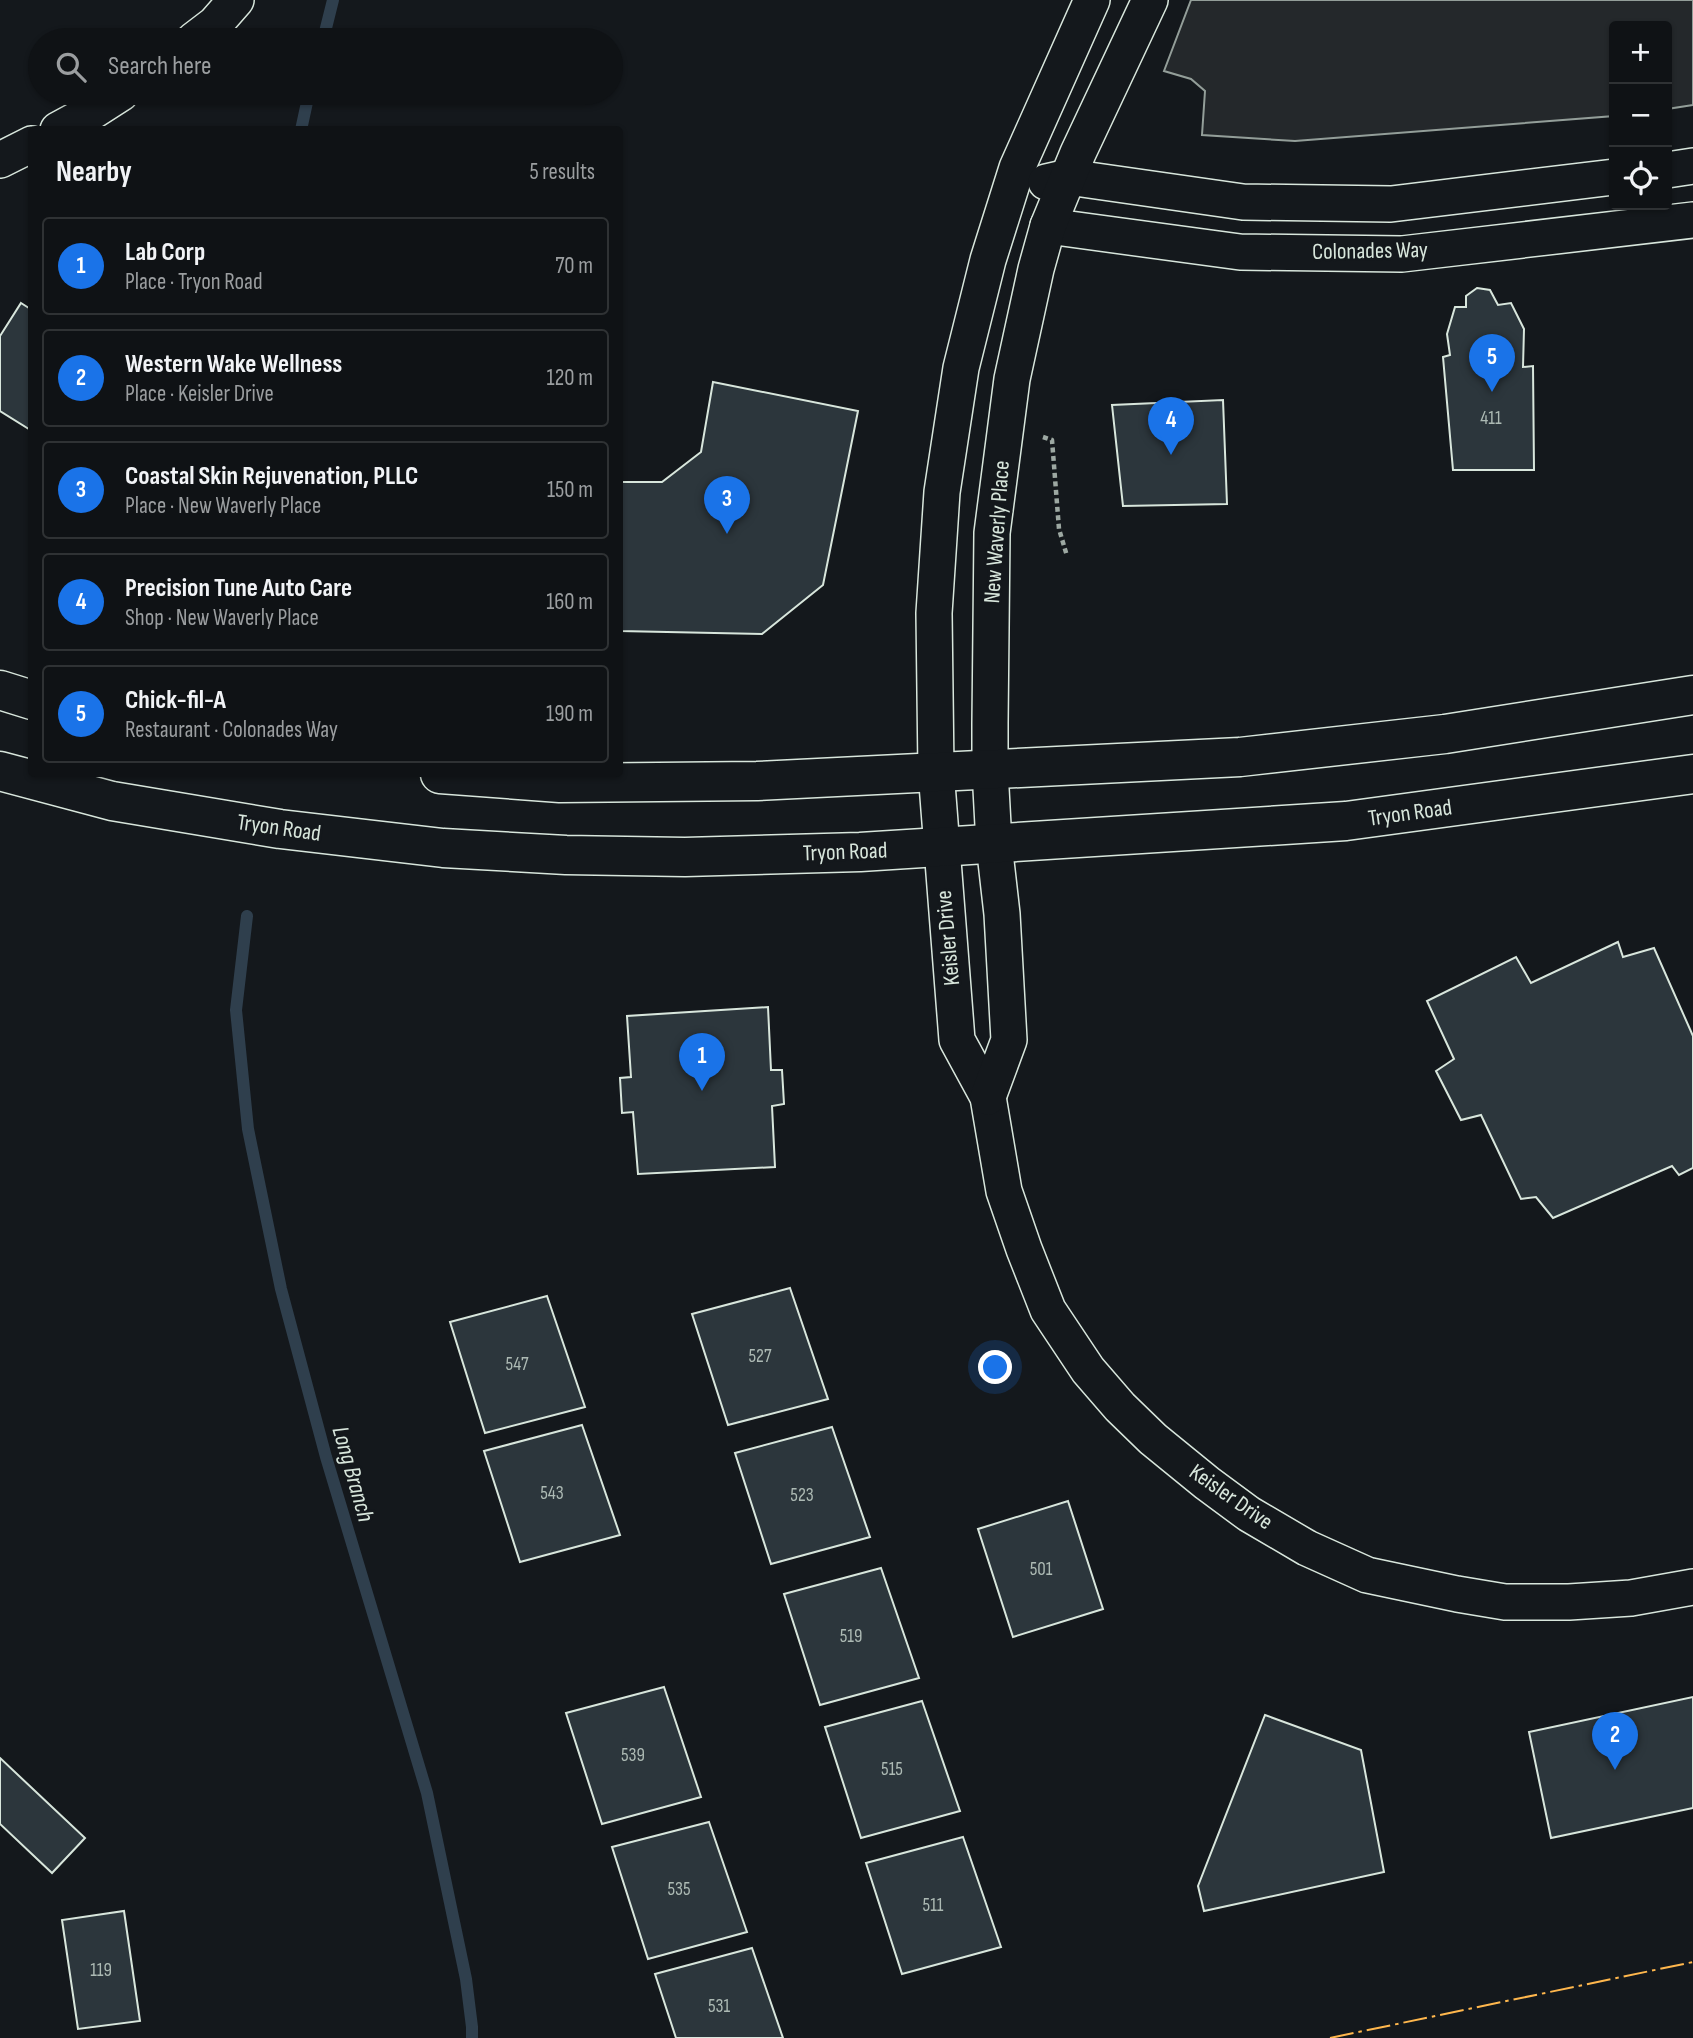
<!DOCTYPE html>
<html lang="en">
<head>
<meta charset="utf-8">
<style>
  :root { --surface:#0f1215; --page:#181b1e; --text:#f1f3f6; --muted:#9b9ea0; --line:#2f3234; --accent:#1a73e8 }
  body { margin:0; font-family:"Sofia Sans Condensed",sans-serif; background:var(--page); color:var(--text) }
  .controls { position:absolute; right:21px; top:21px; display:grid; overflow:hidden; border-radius:7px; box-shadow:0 2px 5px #0004 }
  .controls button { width:63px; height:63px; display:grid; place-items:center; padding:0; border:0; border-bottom:2px solid var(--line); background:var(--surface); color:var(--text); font:35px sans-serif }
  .you { position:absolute; left:996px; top:1368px; width:24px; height:24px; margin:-18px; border:5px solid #fff; border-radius:50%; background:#1a73e8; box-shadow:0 0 0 10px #1a73e833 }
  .badge { display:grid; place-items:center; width:46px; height:46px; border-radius:50%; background:var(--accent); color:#fff; font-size:23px; font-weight:700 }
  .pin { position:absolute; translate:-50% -58px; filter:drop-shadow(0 2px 4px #0008) }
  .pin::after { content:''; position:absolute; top:37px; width:24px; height:21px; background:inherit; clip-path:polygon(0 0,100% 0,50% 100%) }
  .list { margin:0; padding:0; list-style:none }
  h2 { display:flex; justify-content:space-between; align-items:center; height:91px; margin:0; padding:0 28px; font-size:30px }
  h2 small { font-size:23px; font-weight:400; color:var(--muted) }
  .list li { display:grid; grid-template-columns:46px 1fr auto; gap:21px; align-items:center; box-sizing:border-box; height:98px; margin:0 14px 14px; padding:0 14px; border:2px solid var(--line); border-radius:7px }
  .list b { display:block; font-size:26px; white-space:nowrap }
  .list p { margin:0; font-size:23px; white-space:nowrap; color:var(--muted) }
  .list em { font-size:23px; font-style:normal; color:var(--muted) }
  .icon { flex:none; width:38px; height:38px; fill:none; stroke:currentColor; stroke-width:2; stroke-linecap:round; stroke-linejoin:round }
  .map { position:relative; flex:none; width:1693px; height:2038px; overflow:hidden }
  .search { position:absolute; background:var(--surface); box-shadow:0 2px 5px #0004; left:28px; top:28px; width:595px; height:77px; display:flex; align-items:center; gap:18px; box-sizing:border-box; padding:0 24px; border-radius:38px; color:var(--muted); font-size:26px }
  .panel { position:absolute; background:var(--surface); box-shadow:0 2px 5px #0004; left:28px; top:126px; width:595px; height:651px; border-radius:7px }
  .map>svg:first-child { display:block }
  .parking { fill:#24282b; stroke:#939e99; stroke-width:2 }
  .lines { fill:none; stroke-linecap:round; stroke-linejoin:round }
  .stream { stroke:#2f3f4d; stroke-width:12 }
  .building { fill:#2c363c; stroke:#d8e6dc; stroke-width:2 }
  .minor-casing { stroke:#d8e6dc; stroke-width:38 }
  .primary-casing { stroke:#d8e6dc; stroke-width:41 }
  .path { stroke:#9da8a2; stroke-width:4.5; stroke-dasharray:5 3.5; stroke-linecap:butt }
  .minor { stroke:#14181c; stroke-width:35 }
  .primary { stroke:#14181c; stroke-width:38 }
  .power { stroke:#ffb74d; stroke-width:2; stroke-dasharray:24 5 3.5 5; stroke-linecap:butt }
  .labels { text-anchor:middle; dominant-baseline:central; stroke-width:5; stroke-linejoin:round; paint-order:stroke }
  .number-label { font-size:19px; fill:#adbab4 }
  .street-label { font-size:23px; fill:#d8e6dc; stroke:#14181c }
  .water-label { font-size:24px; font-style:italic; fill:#d8e6dc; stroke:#14181c }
</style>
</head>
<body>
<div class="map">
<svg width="1693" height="2038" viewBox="0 0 1693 2038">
  <rect width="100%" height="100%" fill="#14181c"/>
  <path class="parking" d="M1191 0H1693V105L1667 109V26H1614V116L1295 141 1202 135 1205 91 1191 79 1164 71Z"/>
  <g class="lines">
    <g class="stream">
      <path d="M323 40 333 0"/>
      <path d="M301 130 309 93"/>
      <path d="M247 916 236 1010 248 1129 281 1289 326 1457 427 1793 466 1979 472 2027V2038"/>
    </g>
  </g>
  <g class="building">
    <path d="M1477 288 1490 290 1498 305 1511 303 1524 329 1523 367 1533 366 1534 470H1453L1443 357 1450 355 1447 334 1455 307H1466V296Z"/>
    <path d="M21 303 32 310V431L0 411V336Z"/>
    <path d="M713 382 858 411 823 585 762 634 620 631V482H662L701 452Z"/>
    <path d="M1223 400 1227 504 1123 506 1112 405Z"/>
    <path d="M1618 942 1623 957 1654 948 1693 1036V1168L1679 1175 1672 1166 1553 1218 1536 1197 1521 1199 1481 1115 1461 1120 1436 1071 1454 1059 1427 1001 1516 957 1531 983Z"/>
    <path d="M768 1007 771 1070H782L784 1104 772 1106 775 1167 638 1174 633 1112 622 1113 620 1078 631 1077 627 1016Z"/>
    <path d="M790 1288 828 1399 728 1425 692 1314Z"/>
    <path d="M547 1296 585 1407 485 1433 450 1322Z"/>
    <path d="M582 1425 620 1535 520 1562 484 1451Z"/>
    <path d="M832 1427 870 1537 771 1564 735 1453Z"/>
    <path d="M1068 1501 1103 1609 1013 1637 978 1529Z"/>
    <path d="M881 1568 919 1678 820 1705 784 1594Z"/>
    <path d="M664 1687 701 1797 602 1824 566 1713Z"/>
    <path d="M1693 1697V1808L1551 1838 1529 1732Z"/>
    <path d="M922 1701 960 1811 861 1838 825 1727Z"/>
    <path d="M1265 1715 1361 1750 1384 1872 1204 1911 1198 1886Z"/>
    <path d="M0 1758 85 1838 52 1873 0 1824Z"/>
    <path d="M709 1822 747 1932 648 1959 612 1847Z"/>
    <path d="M963 1837 1001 1947 902 1974 866 1863Z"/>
    <path d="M124 1911 140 2021 78 2029 62 1920Z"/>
    <path d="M752 1948 783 2038H676L655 1974Z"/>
  </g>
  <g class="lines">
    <defs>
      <g id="minor">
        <path d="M1092 0 1017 168 988 260 961 368 942 492 934 613 936 771 957 1040 988 1097 1004 1191 1024 1249 1048 1310 1088 1370 1120 1407 1153 1439 1207 1483 1249 1514 1307 1548 1367 1575 1457 1594 1505 1602H1569L1631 1598 1693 1587"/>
        <path d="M194 40 215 24 236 0"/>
        <path d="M58 130 93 111 121 93"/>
        <path d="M0 160 32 144"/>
        <path d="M1667 170 1693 166"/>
        <path d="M1046 182 1068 177 1243 202 1391 204 1614 177"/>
        <path d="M1048 226 1240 252 1402 254 1693 220"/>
        <path d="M988 1097 1009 1040 1002 914 994 844 990 770V723L992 533 1012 379 1036 269 1048 226 1078 153 1150 0"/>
      </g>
      <g id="primary">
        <path d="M0 690 32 700"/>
        <path d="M0 771 112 801 280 829 443 848 566 855 685 857 860 852 1346 821 1693 774"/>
        <path d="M440 774 560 783 757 781 1240 757 1445 734 1693 695"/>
      </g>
    </defs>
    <use href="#minor" class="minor-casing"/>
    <use href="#primary" class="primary-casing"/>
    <path class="path" d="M1043 437 1052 440 1059 529 1067 556"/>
    <use href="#minor" class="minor"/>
    <use href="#primary" class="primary"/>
    <path class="power" d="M1330 2038 1693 1962"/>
  </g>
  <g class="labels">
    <g class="number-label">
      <text x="1491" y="418">411</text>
      <text x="760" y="1356">527</text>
      <text x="517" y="1364">547</text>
      <text x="552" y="1493">543</text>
      <text x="802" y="1495">523</text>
      <text x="1041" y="1569">501</text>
      <text x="851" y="1636">519</text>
      <text x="633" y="1755">539</text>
      <text x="892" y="1769">515</text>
      <text x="679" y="1889">535</text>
      <text x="933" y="1905">511</text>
      <text x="101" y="1970">119</text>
      <text x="719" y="2006">531</text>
    </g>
    <g class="street-label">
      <text transform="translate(1370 251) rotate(-1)">Colonades Way</text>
      <text transform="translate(997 532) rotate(-86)">New Waverly Place</text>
      <text transform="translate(1410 813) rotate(-8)">Tryon Road</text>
      <text transform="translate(279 828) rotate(8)">Tryon Road</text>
      <text transform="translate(845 852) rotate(-2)">Tryon Road</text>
      <text transform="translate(948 938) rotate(-95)">Keisler Drive</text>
      <text transform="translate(1231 1497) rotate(35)">Keisler Drive</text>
    </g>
    <g class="water-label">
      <text transform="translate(353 1474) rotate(74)">Long Branch</text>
    </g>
  </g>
</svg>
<div class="controls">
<button>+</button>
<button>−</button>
<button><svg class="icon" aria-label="locate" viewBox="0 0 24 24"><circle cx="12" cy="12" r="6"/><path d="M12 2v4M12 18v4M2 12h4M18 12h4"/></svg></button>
</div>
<div class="you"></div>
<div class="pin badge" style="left:702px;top:1091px">1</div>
<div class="pin badge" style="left:1615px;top:1770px">2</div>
<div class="pin badge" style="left:727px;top:534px">3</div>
<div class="pin badge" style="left:1171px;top:455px">4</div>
<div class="pin badge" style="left:1492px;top:392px">5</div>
<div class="search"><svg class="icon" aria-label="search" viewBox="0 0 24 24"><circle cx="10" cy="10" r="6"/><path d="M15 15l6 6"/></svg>Search here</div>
<section class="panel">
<h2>Nearby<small>5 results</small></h2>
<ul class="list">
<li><span class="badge">1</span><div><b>Lab Corp</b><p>Place · Tryon Road</p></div><em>70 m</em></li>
<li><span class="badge">2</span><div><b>Western Wake Wellness</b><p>Place · Keisler Drive</p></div><em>120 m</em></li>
<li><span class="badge">3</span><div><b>Coastal Skin Rejuvenation, PLLC</b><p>Place · New Waverly Place</p></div><em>150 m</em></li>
<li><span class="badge">4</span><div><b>Precision Tune Auto Care</b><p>Shop · New Waverly Place</p></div><em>160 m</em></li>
<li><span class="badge">5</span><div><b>Chick-fil-A</b><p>Restaurant · Colonades Way</p></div><em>190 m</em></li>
</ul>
</section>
</div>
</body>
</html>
